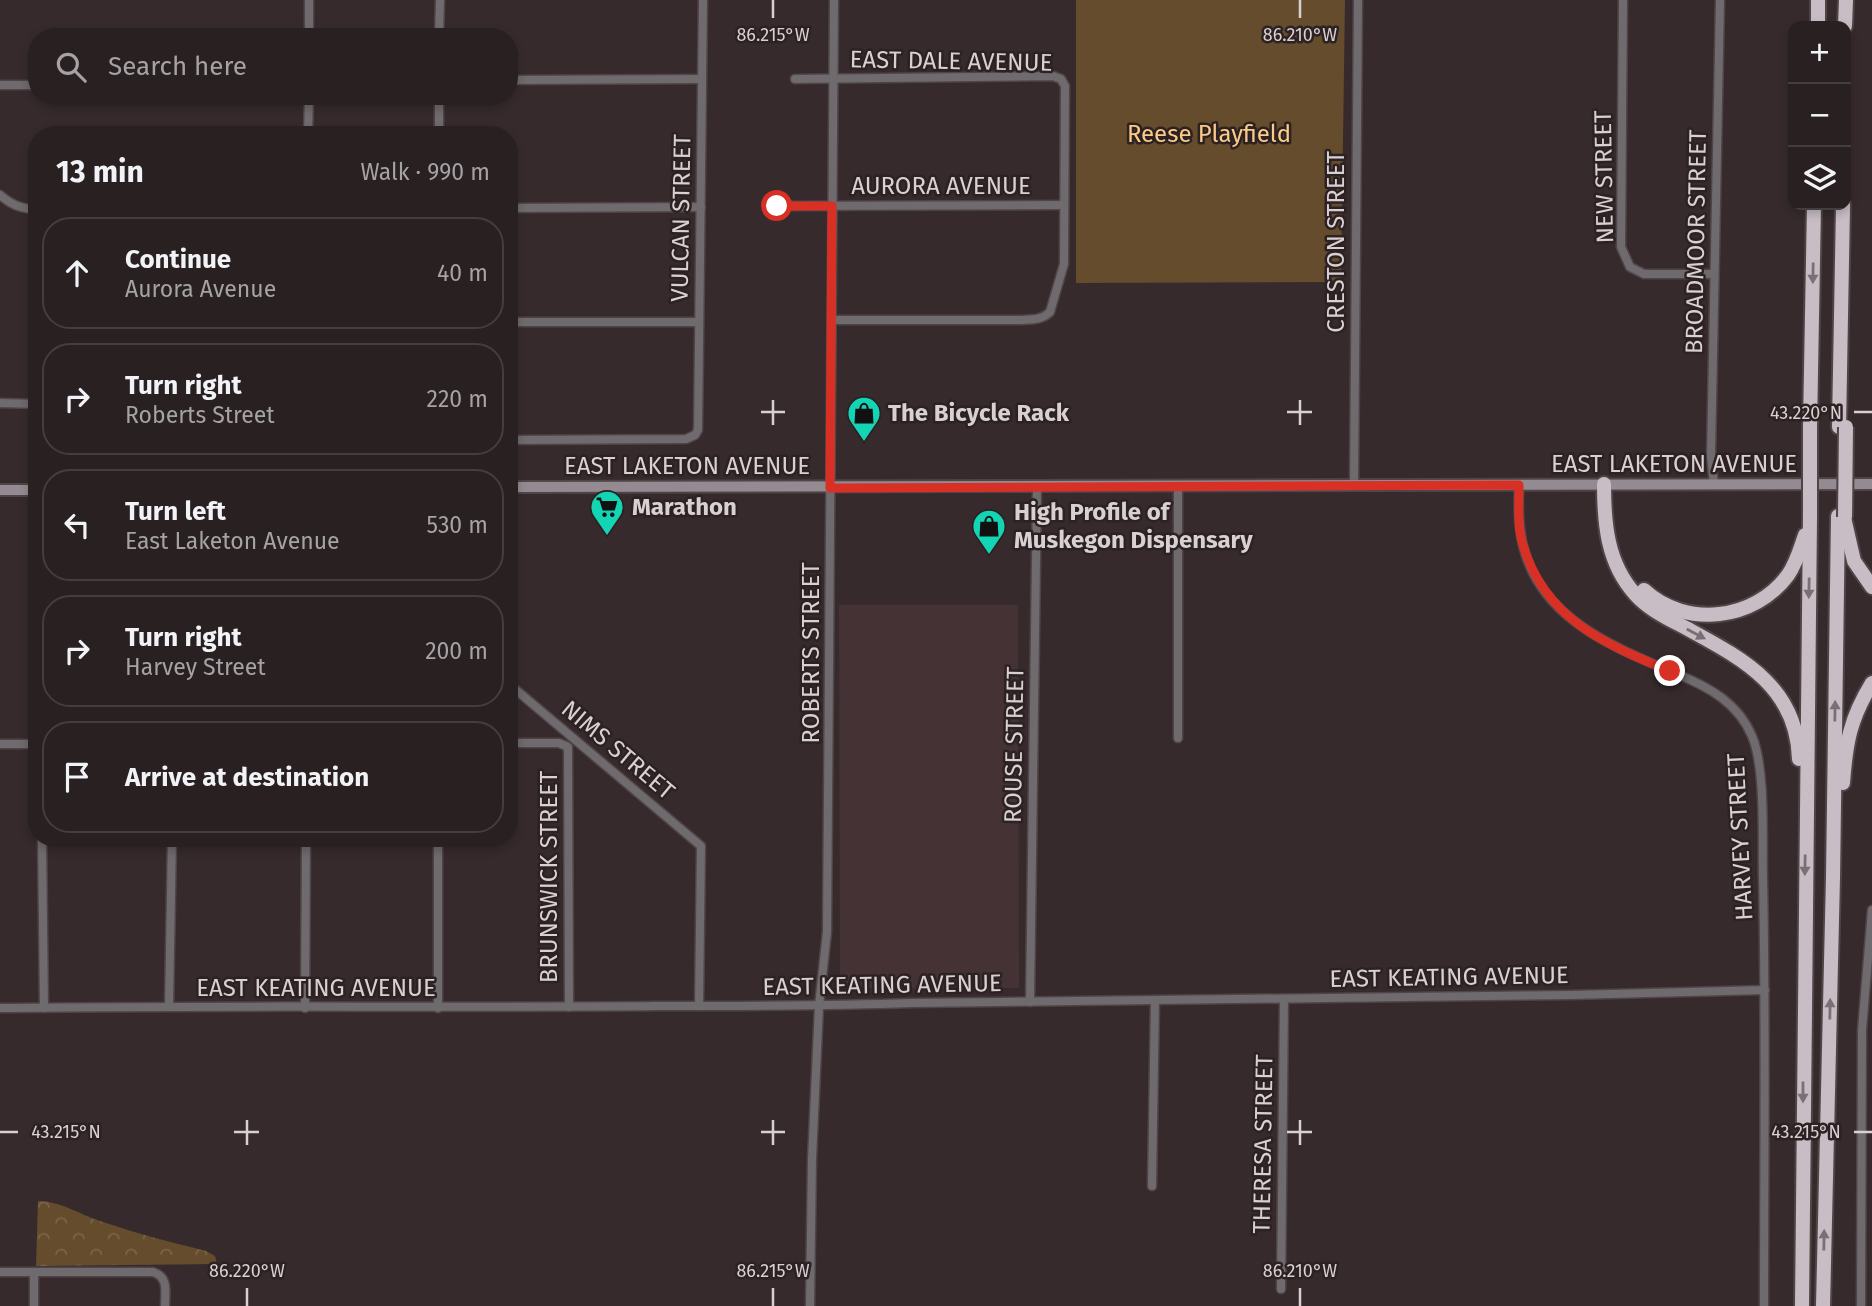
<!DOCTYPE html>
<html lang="en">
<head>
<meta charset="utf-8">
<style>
  :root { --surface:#282021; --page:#342d2e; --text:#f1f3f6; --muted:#a5a3a5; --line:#443e3f }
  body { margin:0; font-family:"Fira Sans",sans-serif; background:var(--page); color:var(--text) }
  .controls { position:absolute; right:21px; top:21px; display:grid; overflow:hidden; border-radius:14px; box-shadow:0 4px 10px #0003 }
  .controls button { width:63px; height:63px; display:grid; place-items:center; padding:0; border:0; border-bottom:2px solid var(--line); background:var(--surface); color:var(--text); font:35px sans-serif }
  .stop { position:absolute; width:21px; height:21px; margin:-16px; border:5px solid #d93025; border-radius:50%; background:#fff }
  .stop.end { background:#d93025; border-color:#fff; box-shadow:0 2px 7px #0008 }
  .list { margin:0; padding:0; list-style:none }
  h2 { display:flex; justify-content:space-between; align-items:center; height:91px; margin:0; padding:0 28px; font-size:30px }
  h2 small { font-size:23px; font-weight:400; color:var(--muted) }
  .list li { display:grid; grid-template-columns:46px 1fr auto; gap:21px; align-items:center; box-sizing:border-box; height:112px; margin:0 14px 14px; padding:0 14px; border:2px solid var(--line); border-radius:28px }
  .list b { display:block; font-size:26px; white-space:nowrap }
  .list p { margin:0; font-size:23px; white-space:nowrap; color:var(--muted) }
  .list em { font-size:23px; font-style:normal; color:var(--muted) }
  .icon { flex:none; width:38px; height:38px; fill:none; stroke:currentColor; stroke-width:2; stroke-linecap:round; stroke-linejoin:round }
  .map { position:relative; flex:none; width:1872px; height:1306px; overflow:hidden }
  .search { position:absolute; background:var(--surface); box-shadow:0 4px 10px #0003; left:28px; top:28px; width:490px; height:77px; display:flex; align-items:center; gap:18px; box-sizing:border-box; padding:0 24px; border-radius:28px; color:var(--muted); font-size:26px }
  .panel { position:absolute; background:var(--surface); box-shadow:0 4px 10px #0003; left:28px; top:126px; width:490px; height:721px; border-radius:28px }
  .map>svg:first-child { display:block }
  .built { fill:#443235 }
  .forest { fill:url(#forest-crowns) }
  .green { fill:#644c2c }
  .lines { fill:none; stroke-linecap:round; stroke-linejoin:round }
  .street-casing { stroke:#504546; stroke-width:11 }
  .secondary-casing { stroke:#504546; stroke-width:14 }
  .highway-casing { stroke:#504546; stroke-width:18 }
  .street { stroke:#6e6a6d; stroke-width:8 }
  .secondary { stroke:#938b91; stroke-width:10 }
  .highway { stroke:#c8bdc5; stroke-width:14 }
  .highway-bridge-casing { stroke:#504546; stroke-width:18; stroke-linecap:butt }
  .highway-bridge { stroke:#c8bdc5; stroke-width:14 }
  .oneway { fill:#7a6f74 }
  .route { stroke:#d93025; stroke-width:9 }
  .ticks { fill:none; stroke:#d8d0d1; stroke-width:2.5 }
  .labels { text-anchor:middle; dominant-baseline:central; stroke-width:5; stroke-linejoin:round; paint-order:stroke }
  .street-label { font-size:24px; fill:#d8d0d1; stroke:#2c2123 }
  .park-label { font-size:24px; fill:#fccb88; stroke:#2c2123 }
  .poi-label { font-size:24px; font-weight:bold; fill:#d8d0d1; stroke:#2c2123; text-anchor:start }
  .ticks-label { font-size:18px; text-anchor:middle; fill:#d8d0d1; stroke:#2c2123; stroke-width:5; stroke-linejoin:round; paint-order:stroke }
</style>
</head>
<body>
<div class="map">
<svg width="1872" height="1306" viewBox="0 0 1872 1306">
  <defs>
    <pattern id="forest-crowns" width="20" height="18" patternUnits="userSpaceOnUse" patternTransform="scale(1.75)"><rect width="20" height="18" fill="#644c2c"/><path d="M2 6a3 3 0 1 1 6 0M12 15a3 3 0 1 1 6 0" fill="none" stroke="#79654a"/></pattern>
  </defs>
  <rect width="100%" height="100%" fill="#362a2c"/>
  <path class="built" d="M839 605H1018L1019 988H840Z"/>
  <path class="forest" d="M38 1201C60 1201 79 1214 100 1221 135 1233 170 1242 206 1251L215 1256 217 1264 36 1266Z"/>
  <path class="green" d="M1076 0H1345L1341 282 1076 283Z"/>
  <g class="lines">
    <defs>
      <g id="street">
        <path d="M1623 0 1621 247 1630 267 1644 274H1714"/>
        <path d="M309 37V0"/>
        <path d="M439 37 440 0"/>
        <path d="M795 79 1053 76 1061 79 1065 86 1064 264 1050 312C1041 321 1030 319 1018 320H832"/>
        <path d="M509 80 701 79"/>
        <path d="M0 85H37"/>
        <path d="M308 135 309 96"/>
        <path d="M439 135V96"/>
        <path d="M0 195C12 205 21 209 37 209"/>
        <path d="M777 206 1064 205"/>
        <path d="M509 208 701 207"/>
        <path d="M509 322H699"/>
        <path d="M0 403 37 404"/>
        <path d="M509 440 686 439 695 435 698 430 703 0"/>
        <path d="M1714 484 1711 456 1720 0"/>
        <path d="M1354 485 1358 0"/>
        <path d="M1519 485C1519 499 1518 514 1520 528 1529 614 1608 645 1677 674 1709 687 1738 703 1752 736 1766 769 1762 840 1763 878 1766 1020 1764 1163 1764 1306"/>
        <path d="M1178 487V738"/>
        <path d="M509 684 701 846 699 1006"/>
        <path d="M509 743H559L568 747 569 1007"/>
        <path d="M0 744H37"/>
        <path d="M42 838 44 1008"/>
        <path d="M438 838V1008"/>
        <path d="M1030 1002 1037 488"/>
        <path d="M169 1006 172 838"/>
        <path d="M0 1008C219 1005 438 1008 657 1006 741 1006 826 1006 911 1003L1571 995 1765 990"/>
        <path d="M305 1008 306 838"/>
        <path d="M1152 1186 1155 1000"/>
        <path d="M0 1272H153C169 1277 165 1292 165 1306"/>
        <path d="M1281 1289 1284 999"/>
        <path d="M34 1306V1272"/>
        <path d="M810 1306 812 1159 819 1006 827 932 834 0"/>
        <path d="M1861 1306 1862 1030 1872 910"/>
      </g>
      <g id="secondary">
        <path d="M509 487 1872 484"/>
        <path d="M0 490H37"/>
      </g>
      <g id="highway">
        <path d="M1818 26V0"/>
        <path d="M1845 26 1846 0"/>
        <path d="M1810 427 1814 205"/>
        <path d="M1839 427 1843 205"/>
        <path d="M1604 484C1604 523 1607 563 1635 594 1649 610 1669 619 1688 629 1743 659 1797 687 1799 759"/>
        <path d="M1845 522 1854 561 1872 587"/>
        <path d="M1644 590C1686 629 1755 620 1788 575 1797 562 1800 549 1805 535"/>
        <path d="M1843 783C1846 742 1850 719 1872 683"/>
        <path d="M1802 1306 1810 516"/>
        <path d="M1823 1306 1833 877 1838 516"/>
      </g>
    </defs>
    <use href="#street" class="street-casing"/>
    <use href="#secondary" class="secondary-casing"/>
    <use href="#highway" class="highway-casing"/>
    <use href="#street" class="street"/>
    <use href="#secondary" class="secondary"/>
    <use href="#highway" class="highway"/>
    <defs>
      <g id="highway-bridge">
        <path d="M1810 516V427"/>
        <path d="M1845 517 1846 427"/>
      </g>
    </defs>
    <use href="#highway-bridge" class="highway-bridge-casing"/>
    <use href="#highway-bridge" class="highway-bridge"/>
  </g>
  <defs><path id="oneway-solid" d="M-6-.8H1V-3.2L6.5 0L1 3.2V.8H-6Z" transform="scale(1.75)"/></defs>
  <g class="oneway">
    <use href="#oneway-solid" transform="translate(1813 273) rotate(91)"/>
    <use href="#oneway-solid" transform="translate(1809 588) rotate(91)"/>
    <use href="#oneway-solid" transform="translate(1696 634) rotate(28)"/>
    <use href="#oneway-solid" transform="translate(1835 711) rotate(-89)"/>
    <use href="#oneway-solid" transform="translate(1805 865) rotate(91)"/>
    <use href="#oneway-solid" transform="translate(1830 1009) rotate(-89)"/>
    <use href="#oneway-solid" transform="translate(1803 1092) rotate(90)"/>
    <use href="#oneway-solid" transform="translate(1824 1240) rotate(-89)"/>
  </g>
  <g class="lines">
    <path class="route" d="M777 206H832L830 488 1519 485C1519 505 1517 526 1523 545 1545 619 1605 644 1670 671"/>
  </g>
  <path class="ticks" d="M773 0V18M1300 0V18M773 400V425M1300 400V425M761 412H785M1287 412H1312M1854 412H1872M247 1120V1145M773 1120V1145M1300 1120V1145M0 1132H18M234 1132H259M761 1132H785M1287 1132H1312M1854 1132H1872M247 1288V1306M773 1288V1306M1300 1288V1306"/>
  <defs>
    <symbol id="shop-pin" viewBox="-11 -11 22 30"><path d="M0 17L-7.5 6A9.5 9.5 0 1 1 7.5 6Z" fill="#14d5b3" stroke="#2c2123"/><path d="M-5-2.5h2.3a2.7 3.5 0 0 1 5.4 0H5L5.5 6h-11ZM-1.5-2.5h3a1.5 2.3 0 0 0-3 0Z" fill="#111"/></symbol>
    <symbol id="supermarket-pin" viewBox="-11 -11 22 30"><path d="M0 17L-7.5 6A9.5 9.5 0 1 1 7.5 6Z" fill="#14d5b3" stroke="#2c2123"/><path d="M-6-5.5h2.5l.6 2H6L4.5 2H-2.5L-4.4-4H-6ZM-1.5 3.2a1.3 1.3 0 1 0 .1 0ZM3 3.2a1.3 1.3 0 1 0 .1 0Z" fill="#111"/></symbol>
  </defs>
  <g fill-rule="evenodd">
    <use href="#shop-pin" x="845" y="394" width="38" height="52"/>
    <use href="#supermarket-pin" x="588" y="488" width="38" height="52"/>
    <use href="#shop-pin" x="970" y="507" width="38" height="52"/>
  </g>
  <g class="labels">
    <g class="street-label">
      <text transform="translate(951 61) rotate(1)">EAST DALE AVENUE</text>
      <text transform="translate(1604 177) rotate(-91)">NEW STREET</text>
      <text x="941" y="186">AURORA AVENUE</text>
      <text transform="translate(681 218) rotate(-89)">VULCAN STREET</text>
      <text transform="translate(1336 242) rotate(-90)">CRESTON STREET</text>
      <text transform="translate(1696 242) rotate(-89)">BROADMOOR STREET</text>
      <text x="1674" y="464">EAST LAKETON AVENUE</text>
      <text x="687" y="466">EAST LAKETON AVENUE</text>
      <text transform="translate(811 653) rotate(-90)">ROBERTS STREET</text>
      <text transform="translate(1014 745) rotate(-89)">ROUSE STREET</text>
      <text transform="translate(618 750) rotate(40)">NIMS STREET</text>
      <text transform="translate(1740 837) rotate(-93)">HARVEY STREET</text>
      <text transform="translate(549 877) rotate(-90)">BRUNSWICK STREET</text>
      <text transform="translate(1449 977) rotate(-1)">EAST KEATING AVENUE</text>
      <text transform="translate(882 985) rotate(-1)">EAST KEATING AVENUE</text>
      <text x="316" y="988">EAST KEATING AVENUE</text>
      <text transform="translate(1263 1144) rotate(-89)">THERESA STREET</text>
    </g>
    <g class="park-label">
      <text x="1209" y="134">Reese Playfield</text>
    </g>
    <g class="poi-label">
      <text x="888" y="413">The Bicycle Rack</text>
      <text x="632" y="507">Marathon</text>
      <text x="1014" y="512">High Profile of<tspan x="1014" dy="28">Muskegon Dispensary</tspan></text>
    </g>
  </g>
  <g class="ticks-label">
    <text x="773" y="41">86.215°W</text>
    <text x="1300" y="41">86.210°W</text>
    <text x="1806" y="419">43.220°N</text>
    <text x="66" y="1138">43.215°N</text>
    <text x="1806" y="1138">43.215°N</text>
    <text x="247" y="1277">86.220°W</text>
    <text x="773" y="1277">86.215°W</text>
    <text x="1300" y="1277">86.210°W</text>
  </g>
</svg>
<div class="controls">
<button>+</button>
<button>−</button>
<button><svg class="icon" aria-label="layers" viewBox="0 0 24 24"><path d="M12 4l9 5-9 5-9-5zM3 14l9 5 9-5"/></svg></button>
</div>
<div class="stop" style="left:777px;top:206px"></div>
<div class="stop end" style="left:1670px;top:671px"></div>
<div class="search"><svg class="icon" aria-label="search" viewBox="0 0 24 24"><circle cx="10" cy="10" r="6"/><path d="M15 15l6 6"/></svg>Search here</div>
<section class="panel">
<h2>13 min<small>Walk · 990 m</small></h2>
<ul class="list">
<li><svg class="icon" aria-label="ahead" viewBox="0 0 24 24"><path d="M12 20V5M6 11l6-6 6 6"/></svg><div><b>Continue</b><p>Aurora Avenue</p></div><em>40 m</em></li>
<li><svg class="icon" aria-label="right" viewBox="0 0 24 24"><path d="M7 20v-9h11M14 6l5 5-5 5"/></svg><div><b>Turn right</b><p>Roberts Street</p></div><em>220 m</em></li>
<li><svg class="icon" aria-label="left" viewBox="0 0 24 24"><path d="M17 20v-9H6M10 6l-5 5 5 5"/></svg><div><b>Turn left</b><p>East Laketon Avenue</p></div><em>530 m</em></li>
<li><svg class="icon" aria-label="right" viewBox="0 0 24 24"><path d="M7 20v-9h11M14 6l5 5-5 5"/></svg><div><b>Turn right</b><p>Harvey Street</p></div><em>200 m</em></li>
<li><svg class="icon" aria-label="arrive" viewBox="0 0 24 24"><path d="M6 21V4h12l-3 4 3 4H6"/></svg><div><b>Arrive at destination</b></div></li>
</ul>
</section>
</div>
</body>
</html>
